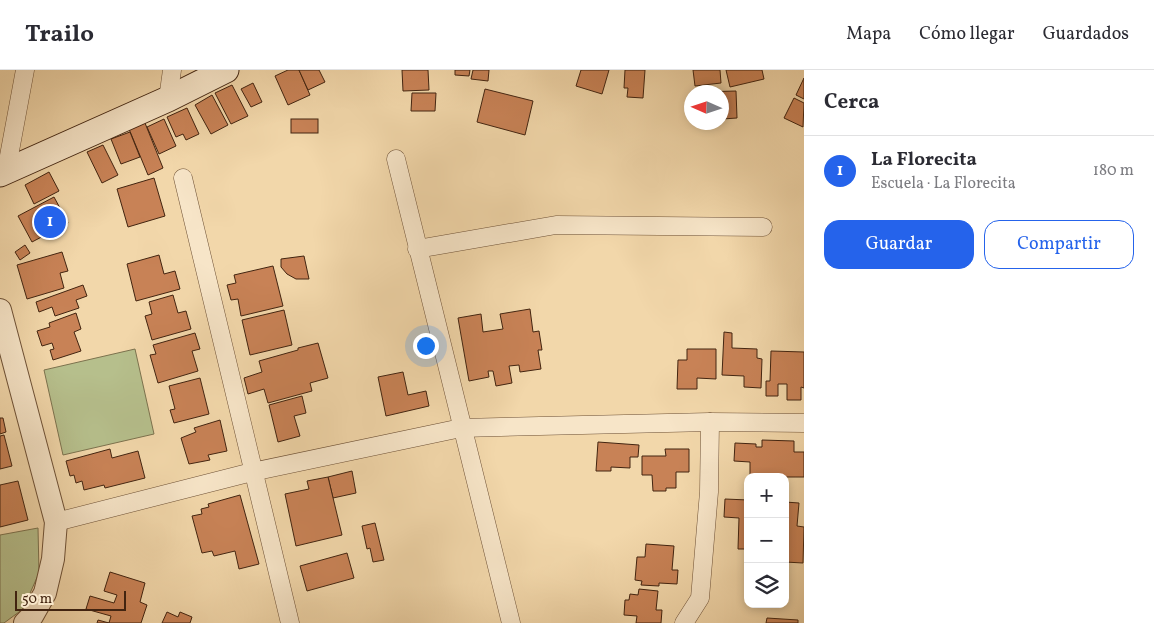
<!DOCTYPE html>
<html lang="es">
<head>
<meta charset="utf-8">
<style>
  :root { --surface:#fff; --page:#f2f2f3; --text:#2b2b33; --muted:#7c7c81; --line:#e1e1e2; --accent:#2563eb }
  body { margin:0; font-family:Vollkorn,serif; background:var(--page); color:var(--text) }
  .controls { position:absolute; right:15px; bottom:15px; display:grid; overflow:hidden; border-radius:10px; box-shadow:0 2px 8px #0003 }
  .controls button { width:45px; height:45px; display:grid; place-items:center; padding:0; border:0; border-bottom:1px solid var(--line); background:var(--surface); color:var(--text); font:25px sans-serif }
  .compass { position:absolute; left:684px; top:15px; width:45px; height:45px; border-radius:50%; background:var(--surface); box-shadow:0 2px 8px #0003; rotate:273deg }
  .scale { position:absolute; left:15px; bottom:12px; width:111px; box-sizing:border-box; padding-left:5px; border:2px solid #422410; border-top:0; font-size:14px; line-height:18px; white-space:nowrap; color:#422410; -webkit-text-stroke:4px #f7e5c8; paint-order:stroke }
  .you { position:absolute; left:425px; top:275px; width:18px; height:18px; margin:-12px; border:4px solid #fff; border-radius:50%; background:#1a73e8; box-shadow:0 0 0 8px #1a73e833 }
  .badge { display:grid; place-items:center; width:32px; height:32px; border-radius:50%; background:var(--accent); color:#fff; font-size:16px; font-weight:700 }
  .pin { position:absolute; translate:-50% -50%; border:2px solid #fff; box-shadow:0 1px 5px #0006 }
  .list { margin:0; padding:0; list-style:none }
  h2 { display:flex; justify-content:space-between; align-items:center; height:65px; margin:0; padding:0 20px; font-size:21px }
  h2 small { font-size:16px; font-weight:400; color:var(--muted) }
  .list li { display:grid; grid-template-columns:32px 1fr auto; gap:15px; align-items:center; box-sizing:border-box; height:70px; padding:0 20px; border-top:1px solid var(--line) }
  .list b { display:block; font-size:19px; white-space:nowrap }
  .list p { margin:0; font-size:16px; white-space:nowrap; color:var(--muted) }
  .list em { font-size:16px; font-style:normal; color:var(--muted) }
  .actions { display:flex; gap:10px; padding:15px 20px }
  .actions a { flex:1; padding:11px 0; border:1px solid var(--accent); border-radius:15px; text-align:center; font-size:18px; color:var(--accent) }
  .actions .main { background:var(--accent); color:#fff }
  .icon { flex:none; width:28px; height:28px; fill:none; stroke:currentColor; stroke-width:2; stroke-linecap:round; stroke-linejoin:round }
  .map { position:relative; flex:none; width:804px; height:553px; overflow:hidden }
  header { display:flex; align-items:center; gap:30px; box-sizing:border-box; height:70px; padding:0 25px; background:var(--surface); border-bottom:1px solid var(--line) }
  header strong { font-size:24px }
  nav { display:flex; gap:28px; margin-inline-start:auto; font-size:18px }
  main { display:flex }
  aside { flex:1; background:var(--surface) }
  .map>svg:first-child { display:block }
  .green { fill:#b6bf8c; stroke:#7c724e }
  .building { fill:#c88256; stroke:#422410 }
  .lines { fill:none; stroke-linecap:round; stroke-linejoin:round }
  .minor-casing { stroke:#6e5136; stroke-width:19 }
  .tertiary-casing { stroke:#6e5136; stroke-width:24 }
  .secondary-casing { stroke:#422410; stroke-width:27 }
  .minor { stroke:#f7e5c8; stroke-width:18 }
  .tertiary { stroke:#f7e5c8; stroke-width:22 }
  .secondary { stroke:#f7e5c8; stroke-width:25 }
</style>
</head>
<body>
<header>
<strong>Trailo</strong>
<nav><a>Mapa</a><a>Cómo llegar</a><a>Guardados</a></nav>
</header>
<main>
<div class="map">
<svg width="804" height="553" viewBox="0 0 804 553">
  <rect width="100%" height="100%" fill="#f2d7aa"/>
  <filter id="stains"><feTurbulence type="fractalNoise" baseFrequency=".004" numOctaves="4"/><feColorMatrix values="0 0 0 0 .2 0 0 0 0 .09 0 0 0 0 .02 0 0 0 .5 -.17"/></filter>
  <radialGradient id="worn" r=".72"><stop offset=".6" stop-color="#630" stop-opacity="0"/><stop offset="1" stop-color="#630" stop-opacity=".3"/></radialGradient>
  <g class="green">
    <path d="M135 279 154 364 63 385 44 300Z"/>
    <path d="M38 458 39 503 23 539 4 553H0V465Z"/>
  </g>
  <g class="building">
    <path d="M288 0H299L310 25 288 35 275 6Z"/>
    <path d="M299 0H319L325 12 308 20Z"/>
    <path d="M402 0H428L429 20 403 21Z"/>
    <path d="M455 0H470L469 6 455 5Z"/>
    <path d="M473 0H489L488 11 471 9Z"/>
    <path d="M581 0H609L602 24 576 16Z"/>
    <path d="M625 0H645L643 28 627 27 628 18H624Z"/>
    <path d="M693 0H720L721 13 695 16Z"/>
    <path d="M726 0H762L764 9 730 17Z"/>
    <path d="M804 8V29L796 25Z"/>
    <path d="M253 13 262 32 251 37 241 19Z"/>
    <path d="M232 15 248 46 231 54 215 23Z"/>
    <path d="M485 19 533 31 525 65 477 52Z"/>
    <path d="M736 21 737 48 722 49V22H701Z"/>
    <path d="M412 23H436L435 41H411Z"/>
    <path d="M212 25 228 55 211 64 195 35Z"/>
    <path d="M794 28 804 33 803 57 784 48Z"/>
    <path d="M187 38 199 64 186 70 183 64 176 67 167 47Z"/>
    <path d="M164 49 176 76 159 84 147 57Z"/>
    <rect x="291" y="49" width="27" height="14"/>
    <path d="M145 53 163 98 148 105 129 59Z"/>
    <path d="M130 62 140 87 121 94 111 69Z"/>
    <path d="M103 75 118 105 102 113 87 82Z"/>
    <path d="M49 102 59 121 34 134 25 115Z"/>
    <path d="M154 108 165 146 128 157 117 119Z"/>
    <path d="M54 127 68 153 32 172 18 146Z"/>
    <path d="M25 175 30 183 20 190 15 182Z"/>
    <path d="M62 182 68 201 60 203 64 218 27 229 17 195Z"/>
    <path d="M159 185 164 204 175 201 180 219 136 231 127 194Z"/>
    <path d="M304 186 309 209H296L287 204 281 197V189Z"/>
    <path d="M273 196 283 236 241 246 238 229 231 230 227 215 236 213 234 205Z"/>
    <path d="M83 215 87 226 76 230 79 238 55 246 52 237 39 242 36 232Z"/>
    <path d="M173 225 178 243 186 241 191 259 152 270 145 246 152 244 149 232Z"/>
    <path d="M530 239 533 262 539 261 542 280H538L541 299 520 302 519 295 509 296 512 313 496 316 493 301H488L489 307 469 311 458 248 481 244 483 262 503 259 500 244Z"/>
    <path d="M284 240 292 275 250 285 242 250Z"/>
    <path d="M76 243 81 259 74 262 81 281 53 290 50 280 54 279 52 273 42 276 37 261 50 257 49 253Z"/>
    <path d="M724 262 732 263V278L757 279V288L762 289 761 318 744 317V306L722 305Z"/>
    <path d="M195 263 200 279 192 281 198 301 158 313 150 285 156 284 153 275Z"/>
    <path d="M318 273 328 308 310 313 312 321 268 333 264 319 248 324 244 308 262 302 259 291 298 280V278Z"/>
    <path d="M687 279H716V309L697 308V319H677L678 290H687Z"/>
    <path d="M771 281 804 282V318L801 317V330H787V314H778V326H766V311H770Z"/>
    <path d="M403 302 408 325 426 321 429 336 386 346 378 307Z"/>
    <path d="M200 308 209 344 174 353 170 340 175 339 169 316Z"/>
    <path d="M302 326 306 343 294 346 300 366 278 372 269 335Z"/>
    <path d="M0 348H3L6 362 0 364Z"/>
    <path d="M220 350 227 381 208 385 210 390 189 394 181 368 196 362 194 358Z"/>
    <path d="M4 365 12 396 0 399V366Z"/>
    <path d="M762 370 794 371V382H804V407H750V392L734 391 735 373 756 374V377H762Z"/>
    <path d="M598 372 639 375 638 387H630V398L611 397V401H596Z"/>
    <path d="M110 379 112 388 138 381 145 408 105 418 104 415 84 420 82 411 76 413 74 405 70 406 66 391Z"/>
    <path d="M665 379H689V402H676V418H666V421H653L652 405H642V386H666Z"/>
    <path d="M352 401 356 423 333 428 328 407Z"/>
    <path d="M328 407 342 465 296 476 285 424 309 419 307 411Z"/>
    <path d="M18 411 28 450 0 457V415Z"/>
    <path d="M240 425 259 494 239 499 235 481 214 486 212 481 202 483 192 446 202 444 201 439 209 437 208 434Z"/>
    <path d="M725 429 748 430V479H738L739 448 724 447Z"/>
    <path d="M785 432 799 433 797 456 804 457 803 493 785 492Z"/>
    <path d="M375 453 384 490 373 492 370 478 367 479 362 456Z"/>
    <path d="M646 474 674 476 672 500H678L677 514 659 513V516L641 515 642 511 635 510 637 487H645Z"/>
    <path d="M347 483 354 508 307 521 300 496Z"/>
    <path d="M110 502 145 513 140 532 147 535 141 553H97L98 550 109 553 111 546 86 539 90 526 114 533 117 525 104 521Z"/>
    <path d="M639 519 658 521 656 540H662L661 553H636L637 546 624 545 625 530H629L630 524 638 525Z"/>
    <path d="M167 542 178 547 180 542 192 547 190 553H162Z"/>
    <path d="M767 548 798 550V553H766Z"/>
  </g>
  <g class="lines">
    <defs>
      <g id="minor">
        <path d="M168 29 172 0"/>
        <path d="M396 89 511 553"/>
        <path d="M6 102 25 0"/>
        <path d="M183 108 290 553"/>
        <path d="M417 179 556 155 763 157"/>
        <path d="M56 452 252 402 461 358 710 352"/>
        <path d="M684 553 700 528 709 422 710 352 804 353"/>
      </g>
      <path id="tertiary" d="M0 240 56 452 53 489 45 523 32 546 25 553"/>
      <path id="secondary" d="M0 104 168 29 226 0"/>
    </defs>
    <use href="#minor" class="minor-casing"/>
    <use href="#tertiary" class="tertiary-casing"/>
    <use href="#secondary" class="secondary-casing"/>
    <use href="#minor" class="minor"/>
    <use href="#tertiary" class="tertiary"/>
    <use href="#secondary" class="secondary"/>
  </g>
  <rect width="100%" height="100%" filter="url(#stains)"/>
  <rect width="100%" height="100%" fill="url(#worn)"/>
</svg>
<div class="controls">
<button>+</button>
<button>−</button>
<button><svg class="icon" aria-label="layers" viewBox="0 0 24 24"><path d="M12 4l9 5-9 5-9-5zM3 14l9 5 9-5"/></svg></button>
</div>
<svg class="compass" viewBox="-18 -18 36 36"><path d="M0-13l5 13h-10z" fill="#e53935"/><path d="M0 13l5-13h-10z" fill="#7c7c81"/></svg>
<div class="scale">50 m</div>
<div class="you"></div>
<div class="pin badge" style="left:50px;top:152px">1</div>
</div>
<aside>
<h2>Cerca<small></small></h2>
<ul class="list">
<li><span class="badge">1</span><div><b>La Florecita</b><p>Escuela · La Florecita</p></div><em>180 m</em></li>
</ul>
<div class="actions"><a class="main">Guardar</a><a>Compartir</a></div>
</aside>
</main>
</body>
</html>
